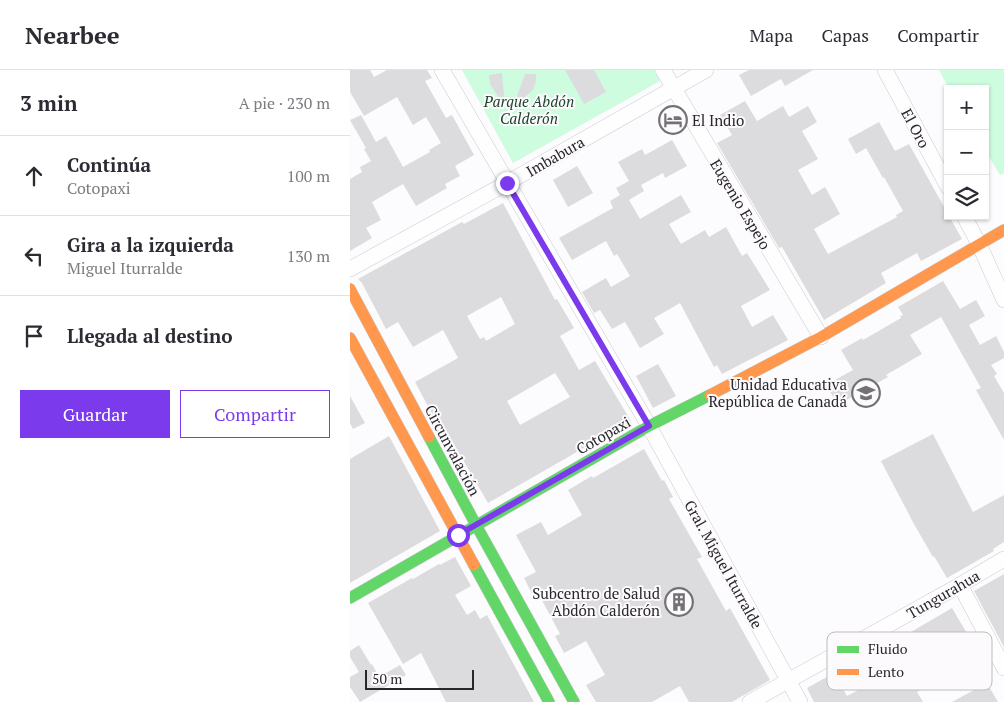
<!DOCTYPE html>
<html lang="es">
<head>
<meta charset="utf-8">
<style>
  :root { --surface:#fff; --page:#f7f7f7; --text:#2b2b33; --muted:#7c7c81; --line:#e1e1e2; --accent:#7c3aed }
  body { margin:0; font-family:"PT Serif",serif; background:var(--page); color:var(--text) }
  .controls { position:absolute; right:15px; top:15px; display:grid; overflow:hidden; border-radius:0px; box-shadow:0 1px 4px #0004 }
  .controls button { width:45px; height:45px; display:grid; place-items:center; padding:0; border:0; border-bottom:1px solid var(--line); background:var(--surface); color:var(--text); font:25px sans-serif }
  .scale { position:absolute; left:15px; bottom:12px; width:109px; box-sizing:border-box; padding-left:5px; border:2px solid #282729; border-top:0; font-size:14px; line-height:18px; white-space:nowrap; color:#282729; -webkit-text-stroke:4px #fdfafe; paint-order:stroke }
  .stop { position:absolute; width:15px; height:15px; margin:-11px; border:4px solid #7c3aed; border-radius:50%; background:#fff }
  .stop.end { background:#7c3aed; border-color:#fff; box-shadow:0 1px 5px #0008 }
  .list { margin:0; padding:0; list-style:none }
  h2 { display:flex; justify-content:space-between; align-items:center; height:65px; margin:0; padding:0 20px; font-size:21px }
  h2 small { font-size:16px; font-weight:400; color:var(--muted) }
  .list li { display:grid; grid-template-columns:32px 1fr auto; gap:15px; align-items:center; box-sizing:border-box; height:80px; padding:0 20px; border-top:1px solid var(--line) }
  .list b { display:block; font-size:19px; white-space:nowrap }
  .list p { margin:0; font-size:16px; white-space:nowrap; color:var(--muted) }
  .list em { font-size:16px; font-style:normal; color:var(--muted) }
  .actions { display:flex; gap:10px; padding:15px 20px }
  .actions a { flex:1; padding:11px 0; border:1px solid var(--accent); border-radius:0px; text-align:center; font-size:18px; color:var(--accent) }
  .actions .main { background:var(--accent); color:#fff }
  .icon { flex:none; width:28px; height:28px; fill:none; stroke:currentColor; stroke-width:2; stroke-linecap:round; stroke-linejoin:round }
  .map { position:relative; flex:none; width:654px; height:632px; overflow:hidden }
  header { display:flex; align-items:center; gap:30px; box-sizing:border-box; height:70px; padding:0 25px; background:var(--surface); border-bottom:1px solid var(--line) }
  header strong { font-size:24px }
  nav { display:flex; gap:28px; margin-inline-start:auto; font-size:18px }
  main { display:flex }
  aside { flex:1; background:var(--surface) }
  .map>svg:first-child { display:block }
  .green { fill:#cdfdde }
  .building { fill:#dcdcde; fill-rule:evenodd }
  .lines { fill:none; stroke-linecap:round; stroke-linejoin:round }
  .street-casing { stroke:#cccbcc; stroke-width:16 }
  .fast-casing { stroke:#cccbcc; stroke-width:12 }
  .slow-casing { stroke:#cccbcc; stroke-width:12 }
  .street { stroke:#fffeff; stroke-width:15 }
  .fast { stroke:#63d668; stroke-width:11 }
  .slow { stroke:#ff974d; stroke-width:11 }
  .route { stroke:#7c3aed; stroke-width:6 }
  .labels { text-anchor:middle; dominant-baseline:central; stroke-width:4; stroke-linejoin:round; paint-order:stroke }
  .park-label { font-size:15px; font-style:italic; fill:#1a432a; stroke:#fdfafe }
  .poi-label { font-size:15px; fill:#282729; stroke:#fdfafe; text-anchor:end }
  .street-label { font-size:15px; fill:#282729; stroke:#fdfafe }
  .key { fill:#fdfafe; stroke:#bdbbbe; stroke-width:1 }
  .key-label { font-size:14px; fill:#282729 }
</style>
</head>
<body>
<header>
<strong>Nearbee</strong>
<nav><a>Mapa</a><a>Capas</a><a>Compartir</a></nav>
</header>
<main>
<aside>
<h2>3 min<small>A pie · 230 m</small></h2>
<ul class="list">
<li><svg class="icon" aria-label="ahead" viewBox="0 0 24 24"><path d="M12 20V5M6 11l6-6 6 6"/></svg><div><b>Continúa</b><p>Cotopaxi</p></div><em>100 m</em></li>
<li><svg class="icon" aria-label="left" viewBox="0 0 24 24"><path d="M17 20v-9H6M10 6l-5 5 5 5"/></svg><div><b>Gira a la izquierda</b><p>Miguel Iturralde</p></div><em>130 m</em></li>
<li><svg class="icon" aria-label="arrive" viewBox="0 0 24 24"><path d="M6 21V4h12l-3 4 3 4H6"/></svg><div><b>Llegada al destino</b></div></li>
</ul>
<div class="actions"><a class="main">Guardar</a><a>Compartir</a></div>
</aside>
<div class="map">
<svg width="654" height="632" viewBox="0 0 654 632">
  <rect width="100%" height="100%" fill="#fcfbfd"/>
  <g class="green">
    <path d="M112 0H304L310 11 163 93Z"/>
    <path d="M589 0H654V103L650 105 635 80V19H599Z"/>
  </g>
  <g class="building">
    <path d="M0 0H20L24 7 37 0H77L82 8 75 11 96 48 102 45 124 85 105 96 110 106 95 114 97 118 66 136 53 114 22 132 31 150 16 158 22 168 0 181V109L12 102 10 97 21 91 14 79 16 78 0 50 11 45 26 72 36 66 53 97 80 82 79 80 91 73 76 47 63 55 47 27 14 46 0 22Z"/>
    <path d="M215 0H244L256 22 234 34Z"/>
    <path d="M399 0H463L435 16 431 9 401 26 389 5Z"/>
    <path d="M152 3 155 37 140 14 139 5Z"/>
    <path d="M175 4H186V11L183 20 163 37Z"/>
    <path d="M395 31 407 51 433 36 439 47 458 36 467 52 452 61 468 89 448 100 462 125 475 117 490 144 464 159 478 184 547 147 546 145 553 141 534 107 533 108 516 78 506 84 498 69 529 52 545 81 559 74 598 144V146H599L612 169 571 191 567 183 531 203 536 213 474 250 432 177 429 178 367 73 382 65 370 45Z"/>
    <path d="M322 70 337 96 315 108 313 103 291 115 294 121 279 130 290 149 331 125 341 142 319 154 331 174 355 160 359 167 376 157 392 186 397 183 420 220 391 236 402 257 423 245 438 270 372 304 367 295 364 297 330 233 304 248 314 264 290 278 275 252 262 259 250 240 244 243 232 222 256 208 261 217 280 206 267 184 264 186 256 171 222 190 209 168 263 138 260 131 270 125 266 118 279 111 268 92 292 79 295 85Z"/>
    <path d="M227 96 243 123 218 137 203 110Z"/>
    <path d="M153 133 205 230 207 229 224 258 210 266 229 300 245 291 281 351 138 433 98 364 94 366 65 312 108 288 93 260 63 277 48 252 36 259 12 213 8 209 112 152 114 154ZM151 227 165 254 136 271 134 267 130 269 117 246ZM205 303 220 327 170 355 157 331Z"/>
    <path d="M593 211 610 239 626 230 635 246 619 255 630 275 646 266 654 282V288L641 295 647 304 644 306 654 323V370L626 320 631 318 591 247 560 265 572 284 536 305 538 307 488 335 476 315 503 300 491 280 512 268 513 270 551 248 550 246 553 245 548 237Z"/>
    <path d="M308 294 326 326 303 338 286 306Z"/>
    <path d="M0 326 15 353 3 359 0 353Z"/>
    <path d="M583 364 623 442 654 425V472L643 479 644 481 597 508 584 486 583 487 564 454 531 391Z"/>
    <path d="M39 366 90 461 0 513V389Z"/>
    <path d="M294 379 312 411 314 410 323 427 319 429 352 487 347 489 376 541 380 538 420 610 382 632H339L330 616 302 632H246L236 615 255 605 236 571 214 583 205 566 210 564 187 521 182 524 174 508 186 502 166 465 191 452 198 465 232 445 218 420 242 406 243 408Z"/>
    <path d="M105 487 121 516 105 525 117 545 125 540 130 549 137 545 184 632H96L71 583 53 594 18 533 62 508 63 509 89 494 90 495Z"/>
    <path d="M654 504V577L624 521Z"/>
    <path d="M602 538 628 582 598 599 600 603 567 622 573 632H464L457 618 484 603 497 626 527 610 515 589Z"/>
    <path d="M9 575 21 595 22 594 29 607 50 595 56 605 10 632 0 617V607L9 602 0 587V581Z"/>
    <path d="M637 613 648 632H602Z"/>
  </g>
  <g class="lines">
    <defs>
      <g id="street">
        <path d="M92 0 299 356 450 632"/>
        <path d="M313 0 471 267"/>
        <path d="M535 0 598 117"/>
        <path d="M614 146 629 174 654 230"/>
        <path d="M0 199 157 113 356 0"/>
        <path d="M610 515 654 598"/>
        <path d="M400 632 610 515 654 489"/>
      </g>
      <g id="fast">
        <path d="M79 367 126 455 224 632"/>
        <path d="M124 495 199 632"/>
        <path d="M0 528 299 356 360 325"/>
      </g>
      <g id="slow">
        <path d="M0 219 79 367"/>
        <path d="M0 268 124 495"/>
        <path d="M360 325 471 267 654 160"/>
      </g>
    </defs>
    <use href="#street" class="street-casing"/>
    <use href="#fast" class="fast-casing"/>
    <use href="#slow" class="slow-casing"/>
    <use href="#street" class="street"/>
    <use href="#fast" class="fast"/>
    <use href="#slow" class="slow"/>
  </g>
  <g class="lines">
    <path class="route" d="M108 465 299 356 157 113"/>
  </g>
  <defs>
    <symbol id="hotel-ring" viewBox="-11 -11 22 22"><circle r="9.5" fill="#fdfafe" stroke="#727173" stroke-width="1.5"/><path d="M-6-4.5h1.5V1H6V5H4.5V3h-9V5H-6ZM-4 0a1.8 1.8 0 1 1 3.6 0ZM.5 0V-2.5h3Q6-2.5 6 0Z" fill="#727173"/></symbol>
    <symbol id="university-ring" viewBox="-11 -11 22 22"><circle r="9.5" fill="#fdfafe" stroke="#727173" stroke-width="1.5"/><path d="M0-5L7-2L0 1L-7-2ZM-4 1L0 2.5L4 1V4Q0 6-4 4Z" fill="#727173"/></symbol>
    <symbol id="building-ring" viewBox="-11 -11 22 22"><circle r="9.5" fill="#fdfafe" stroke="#727173" stroke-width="1.5"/><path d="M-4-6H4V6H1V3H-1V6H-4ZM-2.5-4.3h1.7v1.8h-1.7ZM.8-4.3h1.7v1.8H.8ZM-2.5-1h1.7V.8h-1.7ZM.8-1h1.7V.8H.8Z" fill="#727173"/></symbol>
  </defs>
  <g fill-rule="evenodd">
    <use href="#hotel-ring" x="307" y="34" width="32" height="32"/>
    <use href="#university-ring" x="500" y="307" width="32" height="32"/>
    <use href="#building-ring" x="313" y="516" width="32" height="32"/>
  </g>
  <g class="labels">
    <g class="park-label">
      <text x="179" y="31">Parque Abdón<tspan x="179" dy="17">Calderón</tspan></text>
    </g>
    <g class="poi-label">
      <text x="342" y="50" text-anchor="start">El Indio</text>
      <text x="497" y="314">Unidad Educativa<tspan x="497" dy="17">República de Canadá</tspan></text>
      <text x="310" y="523">Subcentro de Salud<tspan x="310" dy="17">Abdón Calderón</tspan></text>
    </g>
    <g class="street-label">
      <text transform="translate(566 58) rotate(62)">El Oro</text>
      <text transform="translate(205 86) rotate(-30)">Imbabura</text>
      <text transform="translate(391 134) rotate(59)">Eugenio Espejo</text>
      <text transform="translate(253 365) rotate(-30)">Cotopaxi</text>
      <text transform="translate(103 380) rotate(62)">Circunvalación</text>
      <text transform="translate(374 494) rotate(61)">Gral. Miguel Iturralde</text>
      <text transform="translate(593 524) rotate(-30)">Tungurahua</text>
    </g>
  </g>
  <rect x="477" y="562" width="165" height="58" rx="8" class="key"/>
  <rect x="487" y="576" width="22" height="7" fill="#63d668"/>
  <rect x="487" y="599" width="22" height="6" fill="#ff974d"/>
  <g class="key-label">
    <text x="518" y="584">Fluido</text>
    <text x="518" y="607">Lento</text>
  </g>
</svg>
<div class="controls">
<button>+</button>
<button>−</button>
<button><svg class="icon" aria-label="layers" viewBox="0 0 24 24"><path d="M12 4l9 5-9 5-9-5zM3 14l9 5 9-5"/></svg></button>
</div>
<div class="scale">50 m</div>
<div class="stop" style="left:108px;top:465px"></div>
<div class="stop end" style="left:157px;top:113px"></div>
</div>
</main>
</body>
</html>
